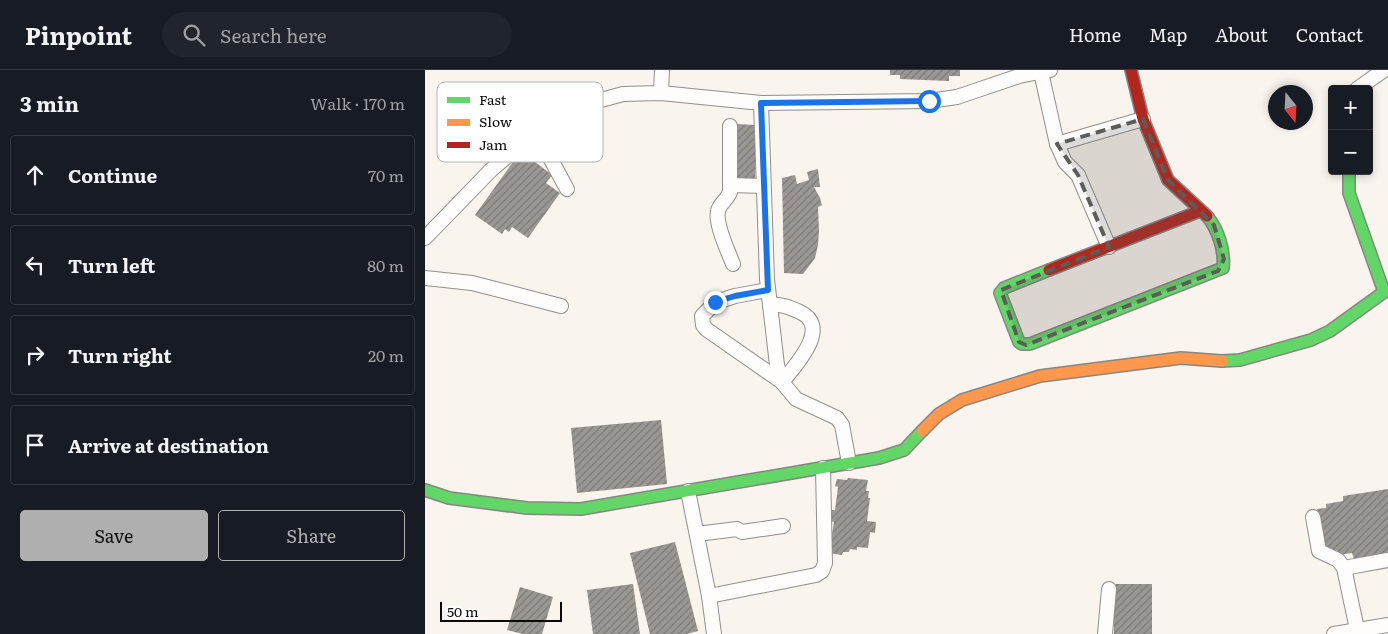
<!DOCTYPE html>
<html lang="en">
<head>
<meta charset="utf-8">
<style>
  :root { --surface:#171b24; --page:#20242c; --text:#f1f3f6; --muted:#9ea1a6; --line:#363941; --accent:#afafaf }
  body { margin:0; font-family:Literata,serif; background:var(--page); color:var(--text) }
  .controls { position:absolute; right:15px; top:15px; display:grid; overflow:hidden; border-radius:5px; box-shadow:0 2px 8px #0003 }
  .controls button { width:45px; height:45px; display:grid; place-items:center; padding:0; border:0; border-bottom:1px solid var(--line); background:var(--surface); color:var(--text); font:25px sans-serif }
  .compass { position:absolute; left:843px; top:15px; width:45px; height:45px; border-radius:50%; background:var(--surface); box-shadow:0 2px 8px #0003; rotate:162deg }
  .scale { position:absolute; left:15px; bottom:12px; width:122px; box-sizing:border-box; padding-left:5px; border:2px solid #0a0a0a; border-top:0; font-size:14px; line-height:18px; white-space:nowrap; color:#0a0a0a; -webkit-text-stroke:4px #fff; paint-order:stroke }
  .stop { position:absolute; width:15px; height:15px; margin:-11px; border:4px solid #1a73e8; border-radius:50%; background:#fff }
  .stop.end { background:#1a73e8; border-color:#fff; box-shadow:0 1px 5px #0008 }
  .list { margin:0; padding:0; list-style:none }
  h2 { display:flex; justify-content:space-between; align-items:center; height:65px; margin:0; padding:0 20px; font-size:21px }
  h2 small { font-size:16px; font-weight:400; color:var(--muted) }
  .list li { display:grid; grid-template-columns:32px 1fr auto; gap:15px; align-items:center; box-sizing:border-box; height:80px; margin:0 10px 10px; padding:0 10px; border:1px solid var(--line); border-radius:5px }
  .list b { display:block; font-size:19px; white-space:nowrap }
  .list em { font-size:16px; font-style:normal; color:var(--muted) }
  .actions { display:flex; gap:10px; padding:15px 20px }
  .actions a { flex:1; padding:11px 0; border:1px solid var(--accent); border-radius:5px; text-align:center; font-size:18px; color:var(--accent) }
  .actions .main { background:var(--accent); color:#111 }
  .icon { flex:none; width:28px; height:28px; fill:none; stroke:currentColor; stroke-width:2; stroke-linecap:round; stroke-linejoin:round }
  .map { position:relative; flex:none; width:963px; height:564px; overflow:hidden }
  header { display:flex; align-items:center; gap:30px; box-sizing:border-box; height:70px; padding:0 25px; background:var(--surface); border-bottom:1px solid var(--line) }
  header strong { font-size:24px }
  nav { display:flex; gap:28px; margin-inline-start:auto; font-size:18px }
  .search { width:350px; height:45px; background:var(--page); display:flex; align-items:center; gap:12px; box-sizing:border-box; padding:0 18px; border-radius:28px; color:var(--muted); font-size:19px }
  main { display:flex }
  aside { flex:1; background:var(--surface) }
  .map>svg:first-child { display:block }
  .building { fill:url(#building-hatch) }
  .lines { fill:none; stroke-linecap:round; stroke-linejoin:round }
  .street-casing { stroke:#928f8c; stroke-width:16 }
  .fast-casing { stroke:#888683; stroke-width:14 }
  .slow-casing { stroke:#888683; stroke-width:14 }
  .jam-casing { stroke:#888683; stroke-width:14 }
  .street { stroke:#fefdfc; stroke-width:14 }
  .fast { stroke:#63d668; stroke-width:11 }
  .slow { stroke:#ff974d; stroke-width:11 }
  .jam { stroke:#b3261e; stroke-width:11 }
  .route { stroke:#1a73e8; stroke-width:6 }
  .marked { fill:#5e5c59; fill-opacity:0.2; stroke:#5e5c59; stroke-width:4; stroke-dasharray:10 6; stroke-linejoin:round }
  .key { fill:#fff; stroke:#b6b6b6; stroke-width:1 }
  .key-label { font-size:14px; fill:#0a0a0a }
</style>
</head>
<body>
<header>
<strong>Pinpoint</strong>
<div class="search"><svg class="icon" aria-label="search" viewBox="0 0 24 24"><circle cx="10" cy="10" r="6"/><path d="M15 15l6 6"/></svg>Search here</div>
<nav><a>Home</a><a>Map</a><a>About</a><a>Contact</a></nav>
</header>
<main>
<aside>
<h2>3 min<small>Walk · 170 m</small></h2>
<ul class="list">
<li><svg class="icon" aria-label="ahead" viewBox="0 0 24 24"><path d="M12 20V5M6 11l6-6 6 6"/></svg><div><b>Continue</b></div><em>70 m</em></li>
<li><svg class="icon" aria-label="left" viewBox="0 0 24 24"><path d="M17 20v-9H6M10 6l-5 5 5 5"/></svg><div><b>Turn left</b></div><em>80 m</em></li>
<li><svg class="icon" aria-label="right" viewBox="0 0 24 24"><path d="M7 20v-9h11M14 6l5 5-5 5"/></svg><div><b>Turn right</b></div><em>20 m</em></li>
<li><svg class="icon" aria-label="arrive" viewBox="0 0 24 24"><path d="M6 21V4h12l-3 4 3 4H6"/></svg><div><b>Arrive at destination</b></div></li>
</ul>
<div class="actions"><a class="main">Save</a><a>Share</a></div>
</aside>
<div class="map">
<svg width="963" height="564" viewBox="0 0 963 564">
  <defs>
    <pattern id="building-hatch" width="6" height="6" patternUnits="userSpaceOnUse" patternTransform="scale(1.25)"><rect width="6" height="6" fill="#9b9793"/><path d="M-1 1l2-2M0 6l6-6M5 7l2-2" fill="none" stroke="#7d7976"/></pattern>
  </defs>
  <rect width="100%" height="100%" fill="#f9f4ed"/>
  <g class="building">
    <path d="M465 0H535V6H524V11L475 9V5H465Z"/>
    <path d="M311 54 331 55 330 114 307 109Z"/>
    <path d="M96 81 127 105 121 113 135 123 103 168 87 157 84 162 80 159 77 164 50 145Z"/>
    <path d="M393 99 395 117H389L395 128 397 135 393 137 394 161 393 175 390 188 378 204 359 203 357 108 370 105 372 114 384 110 382 102Z"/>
    <path d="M236 350 242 414 152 423 146 358Z"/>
    <path d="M423 408 443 410 441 421H444L443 428H445L442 451 451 452 450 463 445 462 443 478 432 477V480L425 479 424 482H418L417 485 404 483 409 452 405 451 407 440H410L413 417 410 416 412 409 422 410Z"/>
    <path d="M963 419V483L929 489 927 483 913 485 912 480 899 482 892 439 901 438V434L918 431V426Z"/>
    <path d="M250 472 273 561 262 564H225L205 483Z"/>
    <path d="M208 514 215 564H168L162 520Z"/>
    <path d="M688 514H727V564H689Z"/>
    <path d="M95 517 128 527 117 564H98L82 560Z"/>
  </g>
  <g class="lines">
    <defs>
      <g id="street">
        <path d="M616 2 632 74 640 92 653 105 684 177"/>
        <path d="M932 19 959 0"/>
        <path d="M236 23 237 0"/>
        <path d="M336 33 342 209 352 295 357 312 371 329 412 348 417 355 424 393"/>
        <path d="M305 56V122C303 129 294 134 293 141 290 154 303 181 308 194"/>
        <path d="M111 62 142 119"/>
        <path d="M632 74 718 49"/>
        <path d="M305 115 338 116"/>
        <path d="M0 168 66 100 111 62 154 36 198 24 236 23 336 33 504 31 532 27 594 6 625 0"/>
        <path d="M0 208 47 213 136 236"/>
        <path d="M343 220 310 226 291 232 277 246 278 255 281 259 357 312C370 296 407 257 375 242 364 237 356 234 345 235"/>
        <path d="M263 421 284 526 289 564"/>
        <path d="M888 447 894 481 913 490 919 498 933 564"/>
        <path d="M272 464 312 459 317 462 358 456"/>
        <path d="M919 498 963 490"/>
        <path d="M284 526 391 505 397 501 400 493 398 398"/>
        <path d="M680 564 684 519"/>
        <path d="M909 564 963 555"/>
      </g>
      <g id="fast">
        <path d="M624 200 579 218 575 223 594 272 597 274H605L798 198C800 181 793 159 782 146"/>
        <path d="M797 291 815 290 886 270 905 261 959 222 924 123V101"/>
        <path d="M0 420 24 428 102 438 156 439 454 388 479 380 497 361"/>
      </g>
      <path id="slow" d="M497 361 514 344 537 330 615 306 756 288 797 291"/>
      <g id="jam">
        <path d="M706 0 718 49 743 110 782 146"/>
        <path d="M624 200 775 141"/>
      </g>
    </defs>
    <use href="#street" class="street-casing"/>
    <use href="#fast" class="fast-casing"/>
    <use href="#slow" class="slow-casing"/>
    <use href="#jam" class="jam-casing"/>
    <use href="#street" class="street"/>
    <use href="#fast" class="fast"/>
    <use href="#slow" class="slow"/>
    <use href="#jam" class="jam"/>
  </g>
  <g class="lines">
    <path class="route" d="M290 232 310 226 343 220 336 33 504 31"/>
  </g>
  <path class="marked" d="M718 49 743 110 789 155 799 189 793 201 601 275 594 272 576 220 684 177 653 105 632 74Z"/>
  <rect x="12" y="12" width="166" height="80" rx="8" class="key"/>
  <rect x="22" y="27" width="23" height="6" fill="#63d668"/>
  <rect x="22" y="49" width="23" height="7" fill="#ff974d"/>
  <rect x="22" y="72" width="23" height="6" fill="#b3261e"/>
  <g class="key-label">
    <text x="54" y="35">Fast</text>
    <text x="54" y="57">Slow</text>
    <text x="54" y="80">Jam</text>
  </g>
</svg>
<div class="controls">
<button>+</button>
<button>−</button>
</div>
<svg class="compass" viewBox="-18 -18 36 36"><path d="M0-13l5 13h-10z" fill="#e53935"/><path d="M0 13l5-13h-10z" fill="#9ea1a6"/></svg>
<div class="scale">50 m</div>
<div class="stop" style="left:504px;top:31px"></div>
<div class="stop end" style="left:290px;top:232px"></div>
</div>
</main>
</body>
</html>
